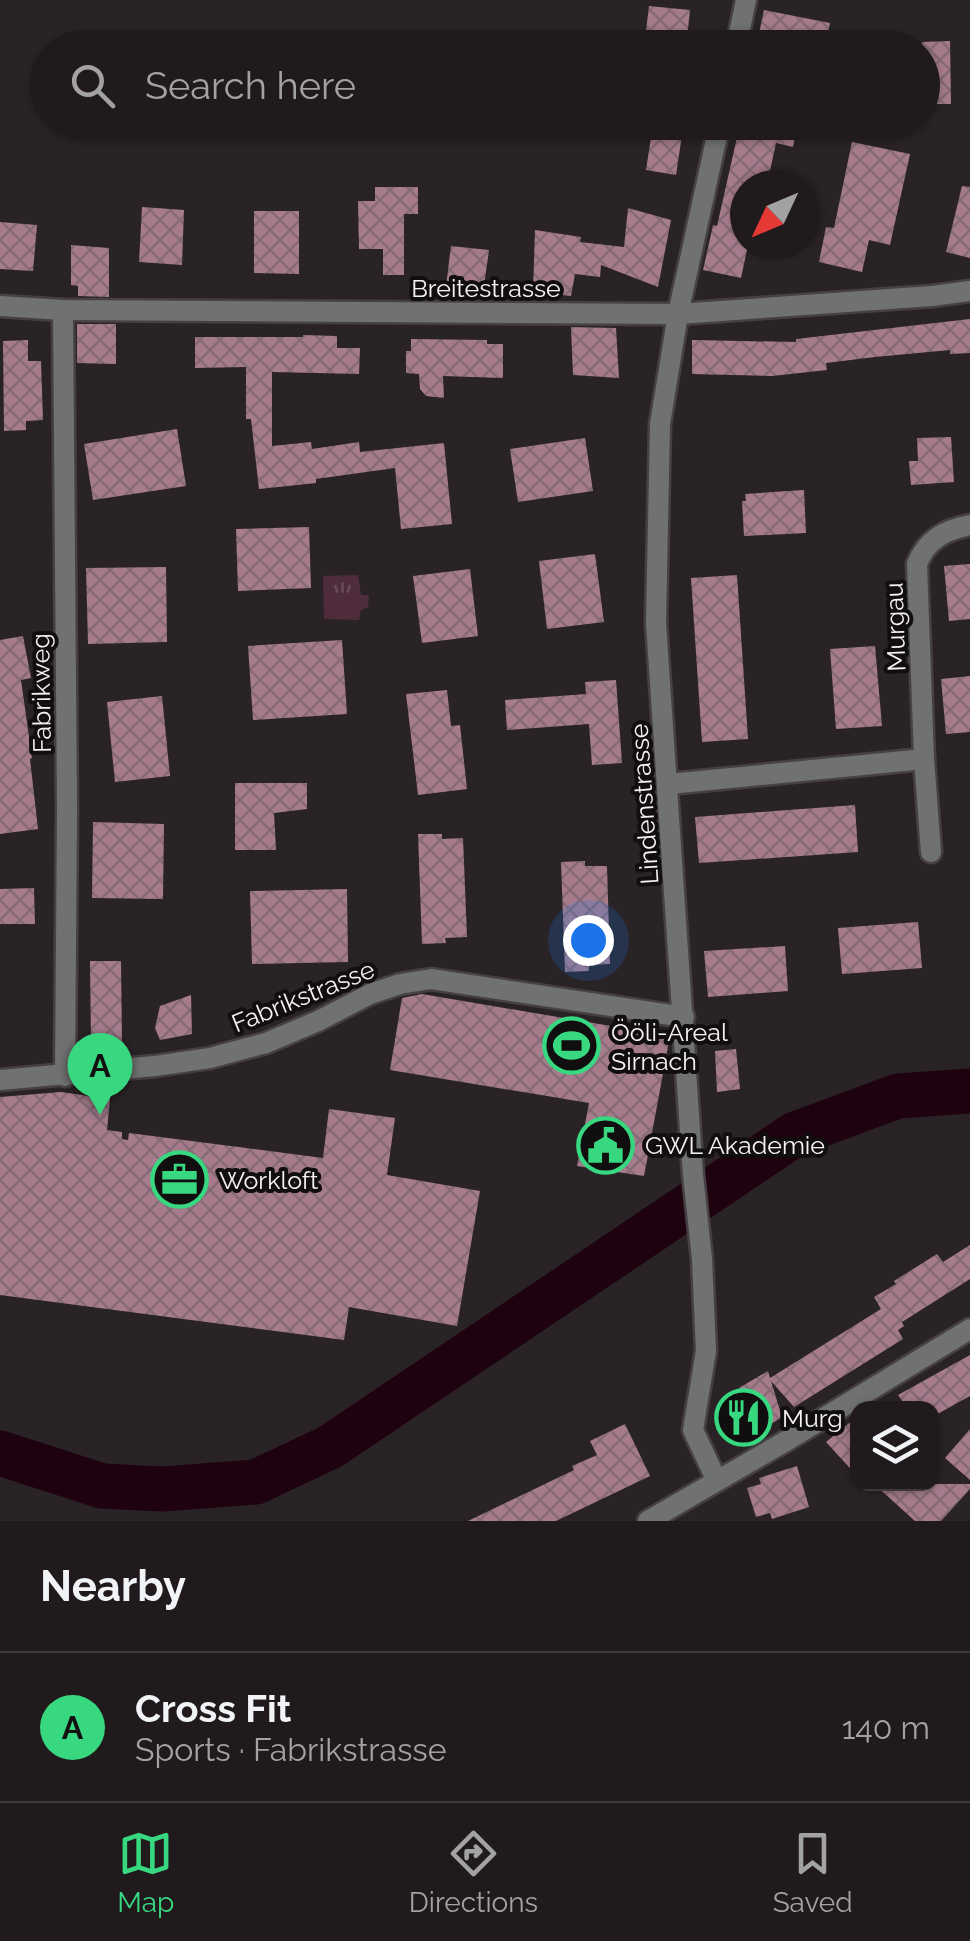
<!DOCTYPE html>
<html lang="en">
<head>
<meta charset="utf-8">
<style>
  :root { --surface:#201a1c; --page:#282325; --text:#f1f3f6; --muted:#a2a1a3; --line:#3d383b; --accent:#37d880 }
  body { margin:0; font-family:Raleway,sans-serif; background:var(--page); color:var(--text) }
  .controls { position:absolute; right:30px; bottom:30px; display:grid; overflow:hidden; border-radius:20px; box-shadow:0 2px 8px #0004 }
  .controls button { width:90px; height:90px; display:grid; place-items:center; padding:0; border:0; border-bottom:2px solid var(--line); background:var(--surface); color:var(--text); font:50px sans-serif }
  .compass { position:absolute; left:730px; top:170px; width:90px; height:90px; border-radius:50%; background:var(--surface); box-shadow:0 2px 8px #0004; rotate:226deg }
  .you { position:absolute; left:588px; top:940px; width:35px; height:35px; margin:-25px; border:8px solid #fff; border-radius:50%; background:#1a73e8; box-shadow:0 0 0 15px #1a73e833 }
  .badge { display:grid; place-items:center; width:65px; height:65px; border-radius:50%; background:var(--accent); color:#111; font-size:32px; font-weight:700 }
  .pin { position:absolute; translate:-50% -82px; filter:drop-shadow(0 2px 5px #0008) }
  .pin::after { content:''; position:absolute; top:52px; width:35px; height:30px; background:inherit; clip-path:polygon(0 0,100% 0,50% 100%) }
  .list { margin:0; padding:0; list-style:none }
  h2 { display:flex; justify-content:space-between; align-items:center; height:130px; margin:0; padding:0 40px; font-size:42px }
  h2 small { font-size:32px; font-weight:400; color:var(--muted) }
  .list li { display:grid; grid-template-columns:65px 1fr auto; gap:30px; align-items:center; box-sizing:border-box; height:150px; padding:0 40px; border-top:2px solid var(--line) }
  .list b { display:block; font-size:38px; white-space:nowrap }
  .list p { margin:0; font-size:32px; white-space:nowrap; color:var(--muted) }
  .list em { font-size:32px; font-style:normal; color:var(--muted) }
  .icon { flex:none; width:55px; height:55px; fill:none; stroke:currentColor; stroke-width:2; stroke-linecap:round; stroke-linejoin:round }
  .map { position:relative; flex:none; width:970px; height:1521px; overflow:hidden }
  .search { position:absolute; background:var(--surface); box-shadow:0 2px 8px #0004; left:30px; right:30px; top:30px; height:110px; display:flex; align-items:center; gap:25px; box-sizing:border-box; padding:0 35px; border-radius:55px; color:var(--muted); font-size:38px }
  .sheet { height:280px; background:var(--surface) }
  nav { display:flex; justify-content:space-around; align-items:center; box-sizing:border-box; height:140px; border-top:2px solid var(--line); background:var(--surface); font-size:28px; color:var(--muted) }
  nav a { display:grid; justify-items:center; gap:5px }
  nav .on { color:var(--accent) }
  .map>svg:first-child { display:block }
  .park { fill:url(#park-tufts) }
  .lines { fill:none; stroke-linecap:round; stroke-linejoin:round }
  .river { stroke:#1f0210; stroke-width:45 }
  .building { fill:url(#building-cross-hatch) }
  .street-casing { stroke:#474043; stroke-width:25 }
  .street { stroke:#6f7270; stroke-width:20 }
  .labels { text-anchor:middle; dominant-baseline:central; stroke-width:8; stroke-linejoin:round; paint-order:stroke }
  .street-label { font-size:25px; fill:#f6f1f3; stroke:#110e0f }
  .poi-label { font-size:25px; fill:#f6f1f3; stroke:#110e0f; text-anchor:start }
</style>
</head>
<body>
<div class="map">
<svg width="970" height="1521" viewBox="0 0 970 1521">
  <defs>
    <pattern id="park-tufts" width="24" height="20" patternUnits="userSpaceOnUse" patternTransform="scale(2.5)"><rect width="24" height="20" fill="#4e2c3b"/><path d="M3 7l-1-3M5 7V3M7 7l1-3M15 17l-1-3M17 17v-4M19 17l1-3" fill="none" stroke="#684b58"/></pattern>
    <pattern id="building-cross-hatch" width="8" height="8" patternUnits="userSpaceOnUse" patternTransform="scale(2.5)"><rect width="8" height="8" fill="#a67c8d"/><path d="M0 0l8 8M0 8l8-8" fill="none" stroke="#866a75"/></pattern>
  </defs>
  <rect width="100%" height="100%" fill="#2a2326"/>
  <path class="park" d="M358 575 361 595H369L368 607 361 610 359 620 324 619 323 576Z"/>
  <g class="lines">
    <path class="river" d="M0 1453 102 1486 163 1489 256 1482 330 1447 795 1134 898 1096 970 1091"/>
  </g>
  <g class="building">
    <path d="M649 6 690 10 686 48H644Z"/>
    <path d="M764 10 830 23 825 48H756Z"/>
    <path d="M950 41 951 104H922V42Z"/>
    <path d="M733 122H798L793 147 776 143 767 185H745V245H748L741 278 703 270 713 225 717 226 738 133 732 132Z"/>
    <path d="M652 131 682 135 676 175 646 170Z"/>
    <path d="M852 142 910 154 890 245 869 240 862 272 819 262 826 227 834 228Z"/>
    <path d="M962 186 970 187V258L946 252Z"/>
    <path d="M375 187H418V214H404V275H383V249H359L358 201H375Z"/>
    <path d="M142 207 184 210 182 265 139 262Z"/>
    <path d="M628 208 671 220 658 287 601 265 600 277 575 274 571 296 533 292 535 230 581 237 580 242 624 247Z"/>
    <path d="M254 211H299V274L254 273Z"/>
    <path d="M0 222 37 225 33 271 0 269Z"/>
    <path d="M71 245 109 248V297L78 296V286L71 285Z"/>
    <path d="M451 246 489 250 483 293 446 286Z"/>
    <path d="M970 319V353L950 354V350L875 357 826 363 827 370 772 376 692 374V340L796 342V339Z"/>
    <path d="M77 324H116V364L77 363Z"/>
    <path d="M571 327 616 328 619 378 573 375Z"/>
    <path d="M303 335 337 336V348H360L359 374 272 372V446L311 442 312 449 359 442 360 452 444 443 452 524 401 529 395 468 316 479V483L259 489 251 419H246V367L195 368V337H303Z"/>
    <path d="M411 339 487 340V344H503V378L443 376 444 398 426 396 420 389 419 374 406 373V351H411Z"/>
    <path d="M28 340V361H41L43 420 26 421V430L4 431 3 341Z"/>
    <path d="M177 429 186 486 93 500 84 444Z"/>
    <path d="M951 437 954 482 911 485 909 461H918L917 438Z"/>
    <path d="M585 438 593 491 518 502 510 449Z"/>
    <path d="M804 490 806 533 744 536 742 501H746L745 494Z"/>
    <path d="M309 527 311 588 238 591 236 529Z"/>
    <path d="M595 554 604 622 547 629 539 561Z"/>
    <path d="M970 564V619L949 621 944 566Z"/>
    <path d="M166 567 167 642 88 644 86 568Z"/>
    <path d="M470 569 478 636 422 643 413 576Z"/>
    <path d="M737 575 748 739 702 742 691 578Z"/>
    <path d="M23 636 31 678 21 680 32 758 30 759 38 829 0 834V640Z"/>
    <path d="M342 640 347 714 253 720 248 646Z"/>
    <path d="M875 646 882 726 836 729 830 649Z"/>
    <path d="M970 676V732L946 734 941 679Z"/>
    <path d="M616 680 622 763 592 765 589 724 507 730 505 700 586 694 585 682Z"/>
    <path d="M447 690 451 726 460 725 467 789 418 795 406 694Z"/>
    <path d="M162 696 170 776 115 782 107 702Z"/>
    <path d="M235 783H307V809L274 813 276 850H235Z"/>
    <path d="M855 805 858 852 699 863 695 817Z"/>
    <path d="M93 822 164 824 163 899 92 898Z"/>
    <path d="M418 834H442V839L463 838 467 937 445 938 446 943 422 944Z"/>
    <path d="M585 861V866H607L610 964 589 965V971L565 972 561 862Z"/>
    <path d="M34 888 35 924H0V889Z"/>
    <path d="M347 889 348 962 252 964 250 891Z"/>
    <path d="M918 922 922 968 842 974 838 928Z"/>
    <path d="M785 946 788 991 708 997 704 951Z"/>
    <path d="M90 961H121L122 1042H91Z"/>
    <path d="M422 994 670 1036 644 1176 577 1166 589 1103 390 1070 402 998Z"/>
    <path d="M191 995 192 1034 160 1040 155 1028 160 1006Z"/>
    <path d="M736 1049 740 1089 717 1092 715 1051Z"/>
    <path d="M61 1092 110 1099 107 1130 122 1132V1139L128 1140 129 1133 323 1158 329 1109 395 1118 387 1175 480 1191 457 1326 349 1307 344 1340 0 1295V1097Z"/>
    <path d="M970 1245V1279L902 1322 904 1326 898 1330 903 1339 794 1407 771 1381 782 1417 747 1439 728 1408 745 1398 739 1388 768 1371 770 1378 881 1309 874 1297 896 1284 894 1281 937 1254 943 1262Z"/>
    <path d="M970 1355V1396L932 1417V1408H907L898 1395Z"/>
    <path d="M858 1416V1477L826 1442Z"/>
    <path d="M625 1424 650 1476 556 1521H468L574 1470 572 1466 597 1455 590 1441Z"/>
    <path d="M970 1429V1480L945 1458Z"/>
    <path d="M797 1466 809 1507 772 1519 770 1513 756 1517 747 1488 761 1484 759 1478Z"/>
    <path d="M874 1484H970V1489L941 1521H915Z"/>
  </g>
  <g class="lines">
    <defs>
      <g id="street">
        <path d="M736 48 746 0"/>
        <path d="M0 306 63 310 678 314 932 296 970 291"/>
        <path d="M63 310 67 809 65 1076"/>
        <path d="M669 784 924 759"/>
        <path d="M931 852 924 759 917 564C927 539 945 530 970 525"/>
        <path d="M0 1080 155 1066 210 1058 266 1043 318 1021 370 994 400 984 431 979 684 1017"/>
        <path d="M717 1481 693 1430 706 1351 702 1259 693 1175 656 623 660 424 678 314 720 122"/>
        <path d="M648 1521 786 1441 970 1329"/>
      </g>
    </defs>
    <use href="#street" class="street-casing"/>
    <use href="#street" class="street"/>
  </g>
  <defs>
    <symbol id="stadium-ring" viewBox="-11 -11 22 22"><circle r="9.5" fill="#110e0f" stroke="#37d880" stroke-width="1.5"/><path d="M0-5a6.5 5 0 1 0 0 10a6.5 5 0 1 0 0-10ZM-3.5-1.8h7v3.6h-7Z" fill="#37d880"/></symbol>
    <symbol id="civic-ring" viewBox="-11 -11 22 22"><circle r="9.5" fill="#110e0f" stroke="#37d880" stroke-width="1.5"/><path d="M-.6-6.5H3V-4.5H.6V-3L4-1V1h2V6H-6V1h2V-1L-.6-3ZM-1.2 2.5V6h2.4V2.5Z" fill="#37d880"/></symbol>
    <symbol id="office-ring" viewBox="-11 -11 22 22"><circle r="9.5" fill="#110e0f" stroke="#37d880" stroke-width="1.5"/><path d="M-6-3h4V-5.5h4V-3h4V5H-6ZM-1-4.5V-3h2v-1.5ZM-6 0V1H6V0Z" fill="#37d880"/></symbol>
    <symbol id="restaurant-ring" viewBox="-11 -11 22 22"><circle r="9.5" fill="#110e0f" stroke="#37d880" stroke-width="1.5"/><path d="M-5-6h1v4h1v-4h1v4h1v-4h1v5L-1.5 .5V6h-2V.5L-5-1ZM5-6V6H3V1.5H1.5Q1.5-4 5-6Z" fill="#37d880"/></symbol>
  </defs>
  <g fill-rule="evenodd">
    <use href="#stadium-ring" x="540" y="1014" width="63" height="63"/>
    <use href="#civic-ring" x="574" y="1114" width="63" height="63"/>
    <use href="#office-ring" x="148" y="1148" width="63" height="63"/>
    <use href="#restaurant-ring" x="712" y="1386" width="63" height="63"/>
  </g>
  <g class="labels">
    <g class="street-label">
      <text x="486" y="288">Breitestrasse</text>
      <text transform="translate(895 627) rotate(-92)">Murgau</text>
      <text transform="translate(41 693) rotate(-91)">Fabrikweg</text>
      <text transform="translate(644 804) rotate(-94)">Lindenstrasse</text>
      <text transform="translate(303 996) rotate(-22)">Fabrikstrasse</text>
    </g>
    <g class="poi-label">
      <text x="611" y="1032">Ööli-Areal<tspan x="611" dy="29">Sirnach</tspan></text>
      <text x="645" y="1145">GWL Akademie</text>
      <text x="219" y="1180">Workloft</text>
      <text x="782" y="1418">Murg</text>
    </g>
  </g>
</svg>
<div class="controls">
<button><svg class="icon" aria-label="layers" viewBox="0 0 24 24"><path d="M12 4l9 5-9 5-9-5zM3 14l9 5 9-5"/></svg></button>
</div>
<svg class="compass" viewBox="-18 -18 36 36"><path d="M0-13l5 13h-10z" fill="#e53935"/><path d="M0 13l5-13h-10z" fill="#a2a1a3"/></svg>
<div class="you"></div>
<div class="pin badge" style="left:100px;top:1115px">A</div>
<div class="search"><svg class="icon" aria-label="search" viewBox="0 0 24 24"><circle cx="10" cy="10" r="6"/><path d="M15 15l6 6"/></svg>Search here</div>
</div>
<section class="sheet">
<h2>Nearby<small></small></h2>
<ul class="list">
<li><span class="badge">A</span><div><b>Cross Fit</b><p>Sports · Fabrikstrasse</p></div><em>140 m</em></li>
</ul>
</section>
<nav>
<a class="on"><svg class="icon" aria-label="map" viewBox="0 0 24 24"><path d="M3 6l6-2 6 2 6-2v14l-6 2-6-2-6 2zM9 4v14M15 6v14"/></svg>Map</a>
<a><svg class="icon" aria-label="directions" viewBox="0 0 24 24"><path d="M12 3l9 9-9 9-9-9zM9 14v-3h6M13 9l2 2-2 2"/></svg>Directions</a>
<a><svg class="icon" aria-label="saved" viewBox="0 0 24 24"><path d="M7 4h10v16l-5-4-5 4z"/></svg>Saved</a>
</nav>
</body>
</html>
